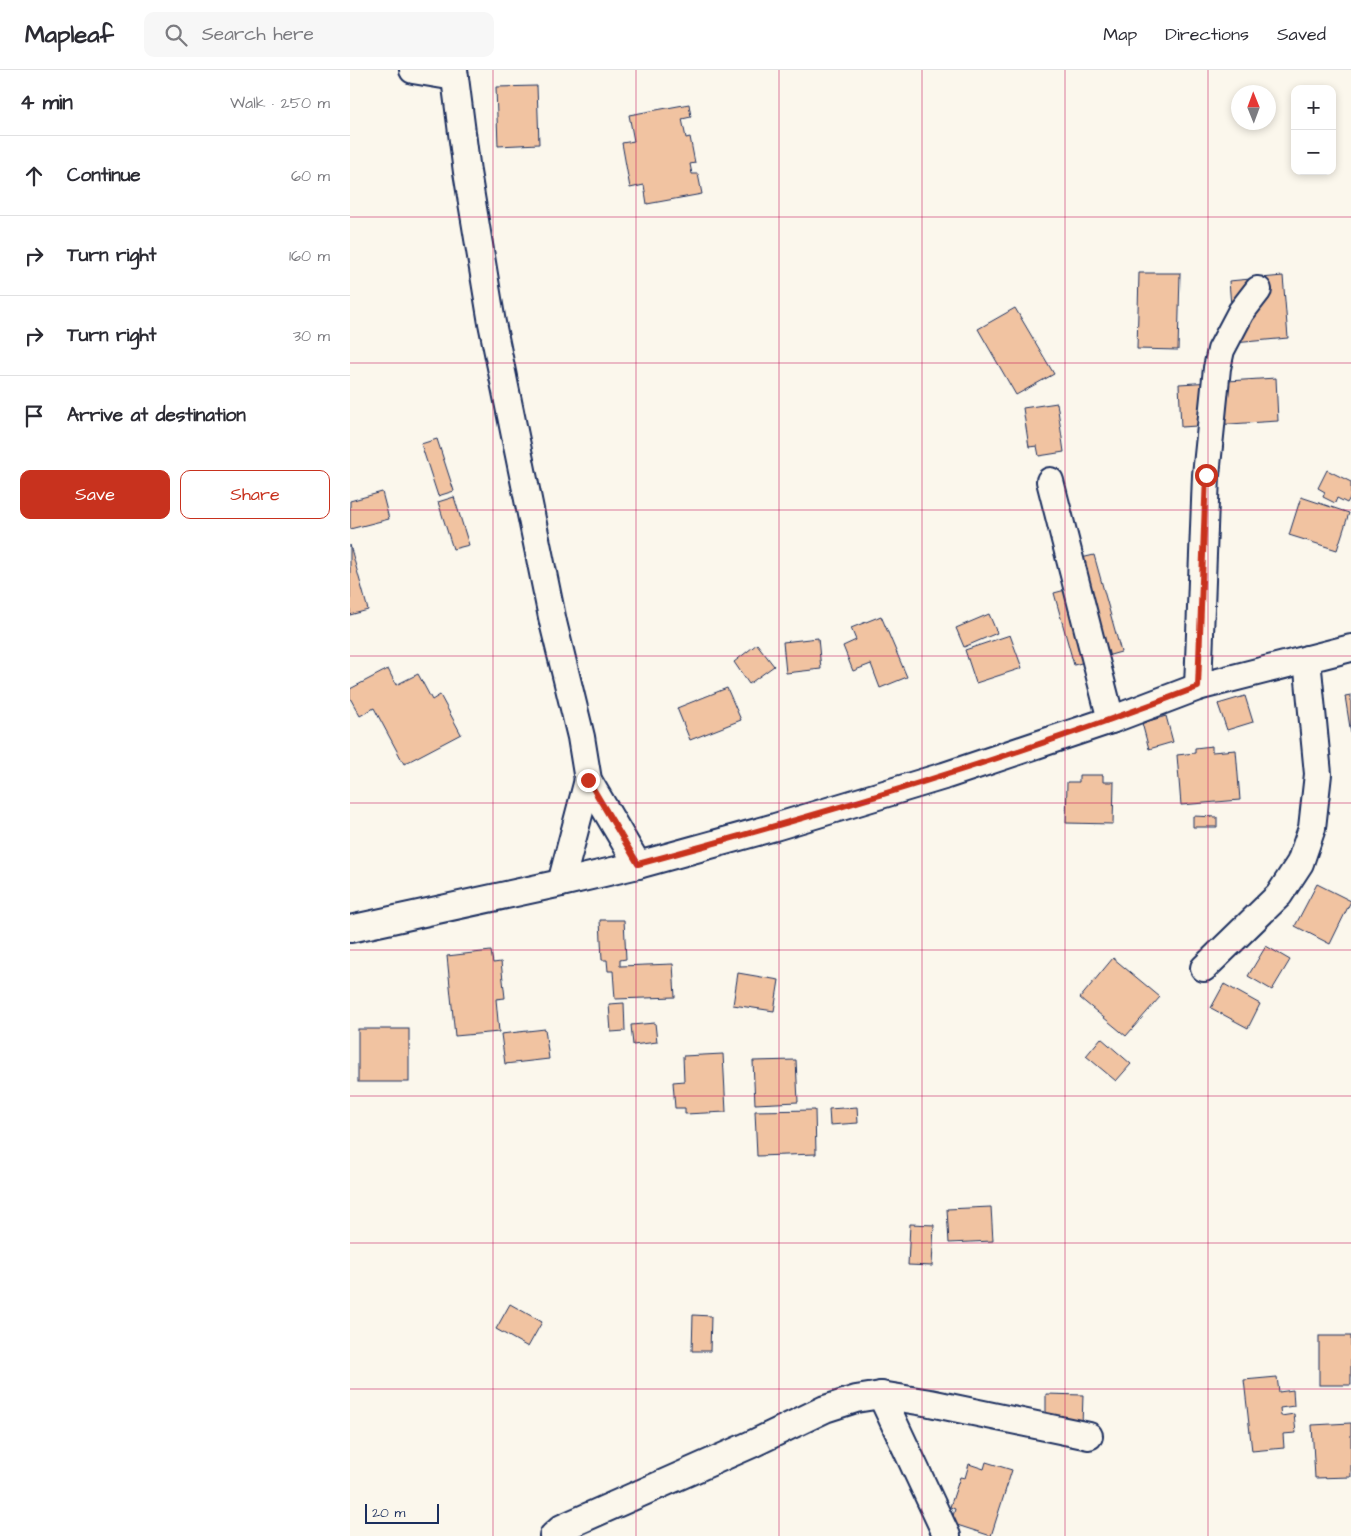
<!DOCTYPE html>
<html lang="en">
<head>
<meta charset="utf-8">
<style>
  :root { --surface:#fff; --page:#f7f7f7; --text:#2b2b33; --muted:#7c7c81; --line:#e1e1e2; --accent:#c8321e }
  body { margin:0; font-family:"Architects Daughter",sans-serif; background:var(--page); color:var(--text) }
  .controls { position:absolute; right:15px; top:15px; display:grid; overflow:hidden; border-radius:10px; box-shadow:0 2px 8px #0003 }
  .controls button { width:45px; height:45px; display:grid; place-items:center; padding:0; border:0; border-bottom:1px solid var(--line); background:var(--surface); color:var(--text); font:25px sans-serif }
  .compass { position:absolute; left:881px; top:15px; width:45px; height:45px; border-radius:50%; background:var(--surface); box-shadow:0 2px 8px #0003; rotate:359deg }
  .scale { position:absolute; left:15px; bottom:12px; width:74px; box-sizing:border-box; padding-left:5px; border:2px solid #1b2f5e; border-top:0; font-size:14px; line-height:18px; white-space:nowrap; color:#1b2f5e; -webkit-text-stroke:4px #fbf7ec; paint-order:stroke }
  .stop { position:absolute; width:15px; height:15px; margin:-11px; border:4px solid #c8321e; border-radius:50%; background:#fff }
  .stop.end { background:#c8321e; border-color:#fff; box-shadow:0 1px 5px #0008 }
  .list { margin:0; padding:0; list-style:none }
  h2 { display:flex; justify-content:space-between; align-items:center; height:65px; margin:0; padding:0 20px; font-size:21px }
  h2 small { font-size:16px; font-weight:400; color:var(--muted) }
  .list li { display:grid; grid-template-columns:32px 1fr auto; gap:15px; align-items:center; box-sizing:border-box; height:80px; padding:0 20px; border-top:1px solid var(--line) }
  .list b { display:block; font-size:19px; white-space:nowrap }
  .list em { font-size:16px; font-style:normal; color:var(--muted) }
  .actions { display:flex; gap:10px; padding:15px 20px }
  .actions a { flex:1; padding:11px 0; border:1px solid var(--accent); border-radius:10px; text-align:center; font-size:18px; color:var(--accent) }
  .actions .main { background:var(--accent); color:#fff }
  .icon { flex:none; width:28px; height:28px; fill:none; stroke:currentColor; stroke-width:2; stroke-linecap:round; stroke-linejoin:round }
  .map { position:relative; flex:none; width:1001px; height:1466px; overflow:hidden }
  header { display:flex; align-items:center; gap:30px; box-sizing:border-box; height:70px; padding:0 25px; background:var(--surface); border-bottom:1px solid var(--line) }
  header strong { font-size:24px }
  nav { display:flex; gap:28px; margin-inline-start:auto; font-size:18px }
  .search { width:350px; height:45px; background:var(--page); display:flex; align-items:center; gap:12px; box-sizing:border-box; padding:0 18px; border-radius:10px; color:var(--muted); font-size:19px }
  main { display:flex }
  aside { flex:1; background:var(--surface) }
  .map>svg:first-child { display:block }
  .building { fill:#f1c3a1; stroke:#1b2f5e }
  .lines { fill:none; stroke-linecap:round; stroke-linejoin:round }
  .minor-casing { stroke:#1b2f5e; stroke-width:30 }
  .minor { stroke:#fbf7ec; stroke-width:26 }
  .route { stroke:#c8321e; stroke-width:6 }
  .grid { fill:none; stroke:#c2185b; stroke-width:1; stroke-opacity:0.55 }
</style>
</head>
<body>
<header>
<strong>Mapleaf</strong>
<div class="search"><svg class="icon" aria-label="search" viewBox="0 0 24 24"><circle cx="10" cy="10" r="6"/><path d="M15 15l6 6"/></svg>Search here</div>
<nav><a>Map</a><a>Directions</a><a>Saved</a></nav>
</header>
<main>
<aside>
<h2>4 min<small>Walk · 250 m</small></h2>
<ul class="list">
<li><svg class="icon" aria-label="ahead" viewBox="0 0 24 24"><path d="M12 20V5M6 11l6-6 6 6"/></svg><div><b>Continue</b></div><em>60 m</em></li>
<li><svg class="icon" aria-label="right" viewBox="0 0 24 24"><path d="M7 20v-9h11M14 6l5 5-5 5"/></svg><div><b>Turn right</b></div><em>160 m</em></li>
<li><svg class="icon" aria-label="right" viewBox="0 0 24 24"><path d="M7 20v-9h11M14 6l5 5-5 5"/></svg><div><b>Turn right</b></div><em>30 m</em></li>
<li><svg class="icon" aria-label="arrive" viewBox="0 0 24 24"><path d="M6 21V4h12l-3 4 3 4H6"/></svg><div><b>Arrive at destination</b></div></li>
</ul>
<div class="actions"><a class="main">Save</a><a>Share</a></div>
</aside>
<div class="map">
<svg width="1001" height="1466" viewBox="0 0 1001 1466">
  <rect width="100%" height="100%" fill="#fbf7ec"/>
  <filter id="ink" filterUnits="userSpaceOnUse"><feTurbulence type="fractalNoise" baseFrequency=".02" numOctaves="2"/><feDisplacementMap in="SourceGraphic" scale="10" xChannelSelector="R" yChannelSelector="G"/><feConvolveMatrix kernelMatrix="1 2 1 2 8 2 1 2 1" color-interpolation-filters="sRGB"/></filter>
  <g filter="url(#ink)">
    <g class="building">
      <path d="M187 16 189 74 148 76 146 17Z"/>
      <path d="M339 34 341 47 332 49 336 68 340 67 345 93 340 94 342 104H348L352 124 297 134 294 115 280 118 272 73 284 71 279 45Z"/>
      <path d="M789 203H830L828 280 787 279Z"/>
      <path d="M933 206 938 268 884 273 879 211Z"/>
      <path d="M665 238 704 304 666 325 628 259Z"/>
      <path d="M926 308 928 351 831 357 829 314Z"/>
      <path d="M707 333 714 382 689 386 687 376 679 377 673 338Z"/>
      <path d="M87 369 104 421 88 426 71 374Z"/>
      <path d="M977 400 1001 412V426L997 433 987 428 985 433 973 427 975 422 968 418Z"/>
      <path d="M32 422 39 449 0 459V431Z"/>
      <path d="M104 427 119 475 103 479 88 432Z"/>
      <path d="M951 427 999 443 987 480 939 465Z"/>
      <path d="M0 475 18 540 0 545Z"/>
      <path d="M744 485 771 582 724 595 704 523 734 515 727 489Z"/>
      <path d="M639 544 647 563 614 577 606 558Z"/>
      <path d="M531 546 557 607 530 618 521 594 503 601 493 576 506 570 501 558Z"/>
      <path d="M660 565 672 598 626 613 615 580Z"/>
      <path d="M468 568 471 599 436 603 433 572Z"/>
      <path d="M407 574 424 596 399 614 384 592Z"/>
      <path d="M38 599 46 615 68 604 82 630 90 625 111 664 54 694 24 638 10 646 0 628V619Z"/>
      <path d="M377 618 391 650 340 670 327 638Z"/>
      <path d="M1001 625V664L995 626Z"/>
      <path d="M895 626 903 652 877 660 868 634Z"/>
      <path d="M816 646 823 672 799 679 792 653Z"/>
      <path d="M862 676V682L886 680 890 730 831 735 827 685 845 683V678Z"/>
      <path d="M729 705H753V712H764L763 754 716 753 717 712H729Z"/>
      <path d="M843 746 867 747V757H843Z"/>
      <path d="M967 814 1001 831 980 874 945 856Z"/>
      <path d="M250 850H274L276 889 270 890V896L323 894 325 927 265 929 263 901H258L257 890H252Z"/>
      <path d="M916 876 940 890 922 920 898 906Z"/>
      <path d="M141 881 143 893 151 892 155 928 146 929 149 962 105 966 97 886Z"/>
      <path d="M763 888 810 927 776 966 730 928Z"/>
      <path d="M388 903 429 910 424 941 383 935Z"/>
      <path d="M874 914 910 934 898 958 861 938Z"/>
      <path d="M274 933 275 961 261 962 259 934Z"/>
      <path d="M305 953 307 972 283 975 281 955Z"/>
      <rect x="8" y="959" width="51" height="53"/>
      <path d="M195 959 199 989 155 994 151 964Z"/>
      <path d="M751 968 781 994 766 1011 736 986Z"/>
      <path d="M373 984 376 1042 335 1044V1038H325L323 1012 334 1011 333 986Z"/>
      <path d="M446 990 448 1032 405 1034 403 991Z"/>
      <path d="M507 1037 508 1053 480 1055 479 1039Z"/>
      <path d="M465 1040 466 1084 407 1086 405 1041Z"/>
      <path d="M641 1137 643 1171 599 1173 597 1139Z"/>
      <path d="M560 1154 584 1155 582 1196 558 1195Z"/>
      <path d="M160 1234 192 1252 178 1277 146 1259Z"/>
      <path d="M343 1245 361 1246 360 1281H342Z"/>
      <rect x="969" y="1266" width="32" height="49"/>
      <path d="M927 1307 929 1322 943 1320 944 1336 930 1338 931 1346 944 1344 946 1363 933 1364 934 1378 902 1381 894 1310Z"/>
      <path d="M696 1324 733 1325 732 1355 696 1354Z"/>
      <path d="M1001 1353V1407L965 1408 962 1355Z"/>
      <path d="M636 1392 662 1400 641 1466 601 1453 605 1439 600 1437 610 1407 615 1408 619 1394 634 1399Z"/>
    </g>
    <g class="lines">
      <defs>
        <g id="minor">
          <path d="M63 0 105 7"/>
          <path d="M104 0 117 102 142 253 203 552 231 667 238 710 288 795"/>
          <path d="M700 411 761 650"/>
          <path d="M848 617 856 405 867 298 871 280 891 242 908 220"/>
          <path d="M211 813 238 710"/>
          <path d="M0 859 211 813 288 795 425 757 594 706 761 650 848 617 1001 578"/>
          <path d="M854 898 929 825 950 793 962 758 968 704 957 589"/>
          <path d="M531 1325 597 1466"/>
          <path d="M203 1466 212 1458 402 1374 475 1339 506 1329 531 1325 580 1333 739 1366"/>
        </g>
      </defs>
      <use href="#minor" class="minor-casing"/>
      <use href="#minor" class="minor"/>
    </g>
  </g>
  <g class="lines" filter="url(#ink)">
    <path class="route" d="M238 710 288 794C477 743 665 687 848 617L856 405"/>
  </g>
  <path class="grid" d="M143 0V1466M286 0V1466M429 0V1466M572 0V1466M715 0V1466M858 0V1466M0 147H1001M0 293H1001M0 440H1001M0 586H1001M0 733H1001M0 880H1001M0 1026H1001M0 1173H1001M0 1319H1001"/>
</svg>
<div class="controls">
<button>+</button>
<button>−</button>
</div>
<svg class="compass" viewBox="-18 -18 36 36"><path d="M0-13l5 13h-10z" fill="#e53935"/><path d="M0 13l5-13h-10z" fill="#7c7c81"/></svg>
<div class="scale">20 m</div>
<div class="stop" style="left:856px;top:405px"></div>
<div class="stop end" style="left:238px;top:710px"></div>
</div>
</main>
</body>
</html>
